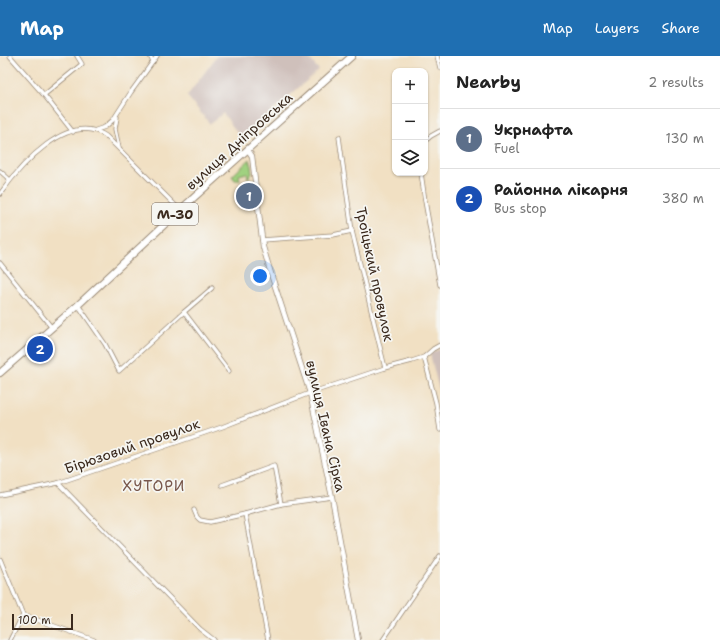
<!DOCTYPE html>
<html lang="en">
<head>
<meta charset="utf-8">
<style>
  :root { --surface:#fff; --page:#f2f2f2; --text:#222; --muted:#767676; --line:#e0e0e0; --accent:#1f6fb2 }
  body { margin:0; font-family:"Shantell Sans",sans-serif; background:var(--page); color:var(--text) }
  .controls { position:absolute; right:12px; top:12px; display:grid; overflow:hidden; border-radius:8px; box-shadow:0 1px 3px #0004 }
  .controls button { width:36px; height:36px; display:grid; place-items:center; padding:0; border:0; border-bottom:1px solid var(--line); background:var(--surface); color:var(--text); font:20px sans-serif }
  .scale { position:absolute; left:12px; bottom:10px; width:61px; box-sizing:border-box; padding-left:4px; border:2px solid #3b2a1e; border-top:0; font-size:11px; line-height:14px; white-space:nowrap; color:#3b2a1e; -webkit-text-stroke:3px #f6f6f2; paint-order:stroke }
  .you { position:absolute; left:260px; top:220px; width:14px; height:14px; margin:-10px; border:3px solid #fff; border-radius:50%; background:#1a73e8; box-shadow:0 0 0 6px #1a73e833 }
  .badge { display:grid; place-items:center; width:26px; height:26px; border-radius:50%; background:var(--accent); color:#fff; font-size:13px; font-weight:700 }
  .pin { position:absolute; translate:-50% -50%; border:2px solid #fff; box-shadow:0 1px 4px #0006 }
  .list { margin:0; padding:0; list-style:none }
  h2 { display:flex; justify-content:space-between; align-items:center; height:52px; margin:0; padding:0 16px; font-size:17px }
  h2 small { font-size:13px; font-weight:400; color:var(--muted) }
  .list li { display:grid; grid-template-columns:26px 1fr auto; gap:12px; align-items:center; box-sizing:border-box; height:60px; padding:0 16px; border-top:1px solid var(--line) }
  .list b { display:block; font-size:15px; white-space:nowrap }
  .list p { margin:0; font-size:13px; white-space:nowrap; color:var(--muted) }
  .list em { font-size:13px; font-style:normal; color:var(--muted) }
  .icon { flex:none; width:22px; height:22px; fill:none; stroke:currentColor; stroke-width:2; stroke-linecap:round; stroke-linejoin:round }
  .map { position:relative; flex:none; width:440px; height:584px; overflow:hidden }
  header { display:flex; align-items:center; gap:24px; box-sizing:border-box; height:56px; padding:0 20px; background:var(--accent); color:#fff }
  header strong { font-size:19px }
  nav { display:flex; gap:22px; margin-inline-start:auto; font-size:14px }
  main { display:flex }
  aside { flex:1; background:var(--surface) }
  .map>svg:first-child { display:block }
  .industrial { fill:#cfc0bb }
  .green { fill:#a0d180; stroke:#6e7e4f }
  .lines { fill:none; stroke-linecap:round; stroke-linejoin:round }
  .minor-casing { stroke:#968570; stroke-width:5 }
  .tertiary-casing { stroke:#968570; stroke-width:6 }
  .trunk-casing { stroke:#968570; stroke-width:8 }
  .minor { stroke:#fff; stroke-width:3.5 }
  .tertiary { stroke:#fff; stroke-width:4.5 }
  .trunk { stroke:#fff; stroke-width:6 }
  .labels { text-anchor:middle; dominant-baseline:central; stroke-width:3.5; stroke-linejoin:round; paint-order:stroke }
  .shield { fill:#f6f6f2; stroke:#73675e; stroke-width:1 }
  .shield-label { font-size:13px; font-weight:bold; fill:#3b2a1e }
  .street-label { font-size:14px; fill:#3b2a1e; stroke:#f6f6f2 }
  .neighbourhood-label { font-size:15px; letter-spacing:1px; fill:#79584c; stroke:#f6f6f2 }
</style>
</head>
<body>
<header>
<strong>Map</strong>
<nav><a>Map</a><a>Layers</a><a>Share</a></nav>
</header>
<main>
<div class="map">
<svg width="440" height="584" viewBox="0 0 440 584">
  <rect width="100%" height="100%" fill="#f6f6f2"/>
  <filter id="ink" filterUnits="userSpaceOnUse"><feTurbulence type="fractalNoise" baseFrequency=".025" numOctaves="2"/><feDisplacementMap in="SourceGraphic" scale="8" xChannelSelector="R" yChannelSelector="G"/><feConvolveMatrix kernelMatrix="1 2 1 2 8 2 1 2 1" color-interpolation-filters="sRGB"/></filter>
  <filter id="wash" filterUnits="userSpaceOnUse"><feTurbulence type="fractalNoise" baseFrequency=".012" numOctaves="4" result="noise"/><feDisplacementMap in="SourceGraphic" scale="16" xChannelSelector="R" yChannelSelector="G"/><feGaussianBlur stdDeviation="0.9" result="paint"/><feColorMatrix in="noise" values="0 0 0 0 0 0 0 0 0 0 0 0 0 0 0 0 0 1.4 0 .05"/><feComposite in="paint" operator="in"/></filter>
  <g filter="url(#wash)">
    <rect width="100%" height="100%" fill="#f1e0c3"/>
    <g class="industrial">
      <path d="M217 0H307L319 14 241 82 223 57 210 68 187 40Z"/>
      <path d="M440 293V338L430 298Z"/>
    </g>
    <path class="green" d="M250 103 252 118 248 122 247 117 239 119 240 124H235L232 120Z"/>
  </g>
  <g filter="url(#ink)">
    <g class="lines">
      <defs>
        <g id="minor">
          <path d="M10 0 44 39 73 76"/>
          <path d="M150 0 153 6"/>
          <path d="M437 0 440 12"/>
          <path d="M44 39 82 8 77 0"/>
          <path d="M117 61 115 73 119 92"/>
          <path d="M96 74 105 71 113 64 131 36 157 0"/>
          <path d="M339 81 352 175 385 312"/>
          <path d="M425 85 431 80 440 75"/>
          <path d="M0 115 10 124"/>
          <path d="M421 117 425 145 440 229"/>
          <path d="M0 138C20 110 68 54 106 80L180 154"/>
          <path d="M262 184 333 179 352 175"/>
          <path d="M0 207 52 272"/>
          <path d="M212 232 184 256 229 315"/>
          <path d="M78 249 105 288 119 315 184 256"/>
          <path d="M440 289 433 293 424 301 436 347 440 374"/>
          <path d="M222 429 274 410 281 448"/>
          <path d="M0 439 58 427"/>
          <path d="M194 454 197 461 200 464 210 466 245 458 281 448 332 441"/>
          <path d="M245 458 268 584"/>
          <path d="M0 503 23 559 94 584"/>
          <path d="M10 584 23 559"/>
          <path d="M214 584 200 573 58 427 222 371 310 337 385 312 412 305 424 301"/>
          <path d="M383 584 440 500"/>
        </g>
        <path id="tertiary" d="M248 94 252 100 263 191 272 221 310 337 332 441 358 584"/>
        <path id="trunk" d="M0 317 78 249 180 154 352 0"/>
      </defs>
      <use href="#minor" class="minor-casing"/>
      <use href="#tertiary" class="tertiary-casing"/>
      <use href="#trunk" class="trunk-casing"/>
      <use href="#minor" class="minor"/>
      <use href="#tertiary" class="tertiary"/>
      <use href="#trunk" class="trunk"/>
    </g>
  </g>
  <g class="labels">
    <rect class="shield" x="152" y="147" width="46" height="22" rx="3"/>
    <g class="shield-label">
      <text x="175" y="158">М-30</text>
    </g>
    <g class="street-label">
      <text transform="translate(239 85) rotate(-42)">вулиця Дніпровська</text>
      <text transform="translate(375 218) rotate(78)">Троїцький провулок</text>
      <text transform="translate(326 370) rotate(77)">вулиця Івана Сірка</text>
      <text transform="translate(132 390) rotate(-19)">Бірюзовий провулок</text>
    </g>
    <g class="neighbourhood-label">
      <text x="154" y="430">ХУТОРИ</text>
    </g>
  </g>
</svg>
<div class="controls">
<button>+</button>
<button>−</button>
<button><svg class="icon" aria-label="layers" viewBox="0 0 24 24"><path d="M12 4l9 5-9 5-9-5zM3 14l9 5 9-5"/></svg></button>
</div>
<div class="scale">100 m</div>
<div class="you"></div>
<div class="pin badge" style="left:249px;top:140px;background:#5c6f8a">1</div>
<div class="pin badge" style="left:40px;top:293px;background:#1a4fb4">2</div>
</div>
<aside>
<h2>Nearby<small>2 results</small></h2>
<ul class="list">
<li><span class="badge" style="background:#5c6f8a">1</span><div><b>Укрнафта</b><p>Fuel</p></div><em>130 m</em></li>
<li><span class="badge" style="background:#1a4fb4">2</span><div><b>Районна лікарня</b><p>Bus stop</p></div><em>380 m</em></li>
</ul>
</aside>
</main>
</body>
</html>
